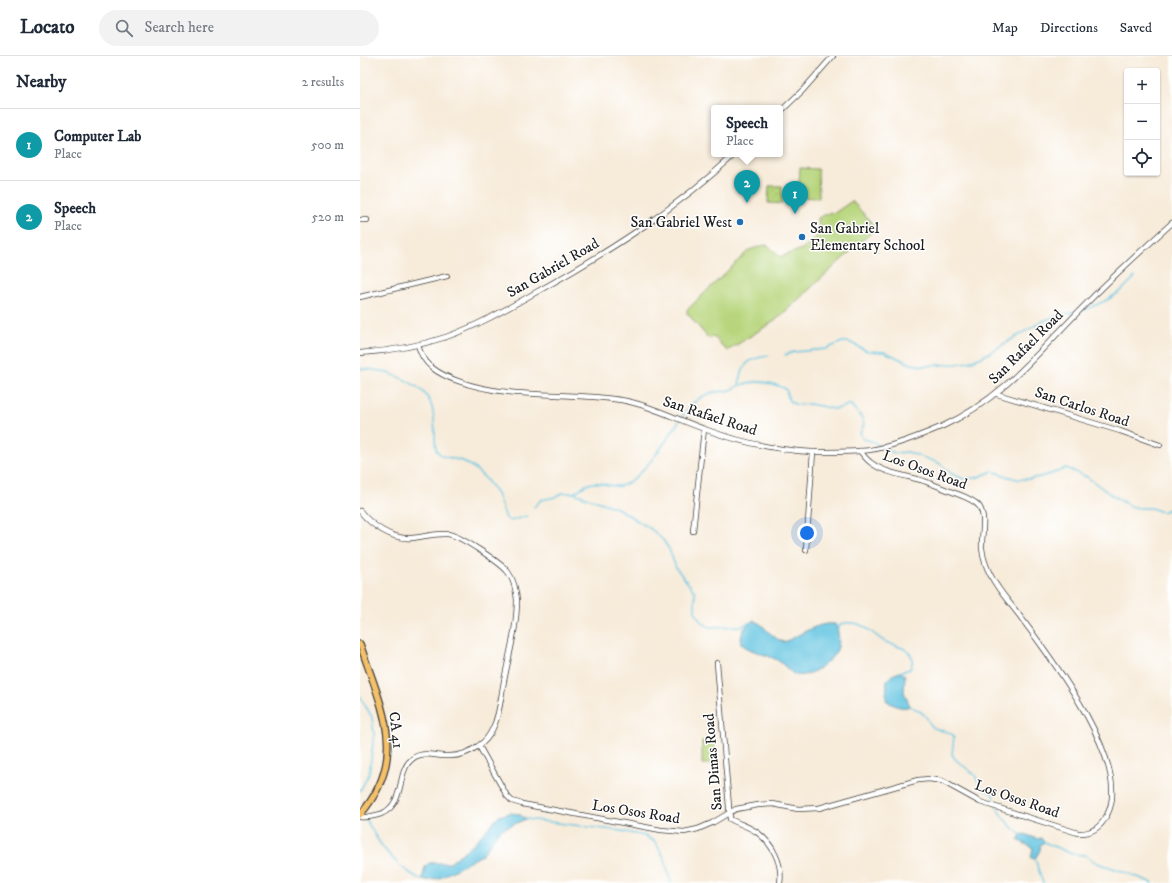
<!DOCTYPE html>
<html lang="en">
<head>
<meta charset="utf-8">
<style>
  :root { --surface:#fff; --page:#f2f2f3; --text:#1f2937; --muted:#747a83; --line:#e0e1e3; --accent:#db2777 }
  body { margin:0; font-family:"IM FELL DW Pica",serif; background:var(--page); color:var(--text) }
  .controls { position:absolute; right:12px; top:12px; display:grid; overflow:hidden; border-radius:4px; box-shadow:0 1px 3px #0004 }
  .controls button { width:36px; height:36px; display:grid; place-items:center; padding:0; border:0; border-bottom:1px solid var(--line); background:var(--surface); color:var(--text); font:20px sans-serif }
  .you { position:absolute; left:447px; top:477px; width:14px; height:14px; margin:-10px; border:3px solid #fff; border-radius:50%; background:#1a73e8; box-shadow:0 0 0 6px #1a73e833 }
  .badge { display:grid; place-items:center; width:26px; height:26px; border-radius:50%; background:var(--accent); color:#fff; font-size:13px; font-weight:700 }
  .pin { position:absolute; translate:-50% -33px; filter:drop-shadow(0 1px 2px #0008) }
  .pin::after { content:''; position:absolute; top:21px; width:14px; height:12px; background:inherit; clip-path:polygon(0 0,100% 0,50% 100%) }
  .popup { position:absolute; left:351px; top:49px; width:72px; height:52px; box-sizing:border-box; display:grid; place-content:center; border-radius:4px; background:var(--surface); filter:drop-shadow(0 1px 3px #0005); font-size:13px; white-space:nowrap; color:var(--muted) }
  .popup b { font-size:15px; color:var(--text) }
  .popup::after { content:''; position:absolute; left:50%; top:100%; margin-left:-8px; border:8px solid transparent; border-top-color:var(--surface) }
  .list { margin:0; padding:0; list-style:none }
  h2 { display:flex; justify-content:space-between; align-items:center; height:52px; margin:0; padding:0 16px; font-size:17px }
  h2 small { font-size:13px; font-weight:400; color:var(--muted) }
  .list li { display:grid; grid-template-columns:26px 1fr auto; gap:12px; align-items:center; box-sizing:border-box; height:72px; padding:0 16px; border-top:1px solid var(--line) }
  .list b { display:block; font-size:15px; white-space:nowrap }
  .list p { margin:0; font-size:13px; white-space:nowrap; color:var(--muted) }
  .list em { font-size:13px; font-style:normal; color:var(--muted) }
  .icon { flex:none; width:22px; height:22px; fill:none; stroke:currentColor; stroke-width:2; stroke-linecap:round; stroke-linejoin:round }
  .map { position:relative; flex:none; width:812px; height:827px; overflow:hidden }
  header { display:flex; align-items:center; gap:24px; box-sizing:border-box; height:56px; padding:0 20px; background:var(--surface); border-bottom:1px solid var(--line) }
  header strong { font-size:19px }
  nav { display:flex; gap:22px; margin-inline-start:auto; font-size:14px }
  .search { width:280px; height:36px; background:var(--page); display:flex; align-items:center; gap:10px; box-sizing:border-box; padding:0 14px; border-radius:22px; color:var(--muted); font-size:15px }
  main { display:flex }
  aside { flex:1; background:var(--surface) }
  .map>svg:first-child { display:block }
  .grass { fill:url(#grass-dots); stroke:#6a784c }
  .garden { fill:#b7d57c; stroke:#6a784c }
  .water { fill:#63c4e1; stroke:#40707e }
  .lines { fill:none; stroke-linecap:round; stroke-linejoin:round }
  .stream { stroke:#63c4e1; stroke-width:1.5 }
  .minor-casing { stroke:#3d3b38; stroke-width:6 }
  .major-casing { stroke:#3d3b38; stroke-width:8 }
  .minor { stroke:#fff; stroke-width:4.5 }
  .major { stroke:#f4c16a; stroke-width:5.5 }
  .poi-dot { fill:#1f6fb2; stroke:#fff; stroke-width:1.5 }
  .labels { text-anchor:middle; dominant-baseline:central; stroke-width:3; stroke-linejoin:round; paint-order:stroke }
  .poi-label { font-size:15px; fill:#1c1c1c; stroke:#fff; text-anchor:end }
  .street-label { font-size:15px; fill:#1c1c1c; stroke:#fff }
</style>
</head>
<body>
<header>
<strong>Locato</strong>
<div class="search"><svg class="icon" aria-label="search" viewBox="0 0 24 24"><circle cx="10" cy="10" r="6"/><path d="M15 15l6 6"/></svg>Search here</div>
<nav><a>Map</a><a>Directions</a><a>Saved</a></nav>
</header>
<main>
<aside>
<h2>Nearby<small>2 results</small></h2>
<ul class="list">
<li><span class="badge" style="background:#0f9aa8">1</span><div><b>Computer Lab</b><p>Place</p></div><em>500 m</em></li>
<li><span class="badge" style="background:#0f9aa8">2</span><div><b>Speech</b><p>Place</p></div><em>520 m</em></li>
</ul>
</aside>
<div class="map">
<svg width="812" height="827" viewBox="0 0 812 827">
  <defs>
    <pattern id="grass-dots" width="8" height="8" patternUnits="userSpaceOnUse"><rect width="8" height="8" fill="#b7d57c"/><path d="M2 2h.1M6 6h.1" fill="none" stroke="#9db66b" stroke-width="1.8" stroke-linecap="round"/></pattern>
  </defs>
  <rect width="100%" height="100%" fill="#fff"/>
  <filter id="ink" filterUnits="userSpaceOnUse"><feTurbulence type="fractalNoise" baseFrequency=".025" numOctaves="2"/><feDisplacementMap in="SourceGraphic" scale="8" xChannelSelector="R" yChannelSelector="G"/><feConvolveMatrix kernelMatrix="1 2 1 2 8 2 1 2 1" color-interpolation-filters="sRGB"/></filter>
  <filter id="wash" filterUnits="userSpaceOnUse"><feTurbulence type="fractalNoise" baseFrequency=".012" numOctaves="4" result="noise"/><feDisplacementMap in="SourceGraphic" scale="16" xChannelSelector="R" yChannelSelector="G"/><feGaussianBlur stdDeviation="0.9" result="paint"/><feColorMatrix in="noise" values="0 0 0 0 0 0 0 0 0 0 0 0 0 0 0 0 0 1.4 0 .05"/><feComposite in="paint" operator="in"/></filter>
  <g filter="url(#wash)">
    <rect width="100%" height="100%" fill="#f7ebd9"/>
    <path class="grass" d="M409 130H422V148L408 147Z"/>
    <g class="garden">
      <path d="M440 112 458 113 459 142 438 141Z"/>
      <path d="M492 145 516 172 416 264 367 295 353 280 349 283 327 257V254L389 194 405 189 409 190 420 201 442 193 460 178 458 162 471 156 473 158Z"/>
      <path d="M342 685H355L354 708H342Z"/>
    </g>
    <g class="water">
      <path d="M394 564C406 570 411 582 424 586 441 579 456 566 475 568 479 575 481 590 475 597 469 607 449 622 436 619 431 618 423 607 417 604 405 598 392 596 381 588 380 577 385 569 394 564Z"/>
      <path d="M540 616 545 619 544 636 550 650C542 654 532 649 526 644L527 624 532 619Z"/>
      <path d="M150 757 159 758 166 763 140 774 122 799 80 822 70 824H62L65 811 69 807H90L113 788 139 760Z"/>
      <path d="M665 778 677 783 681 782 684 786 680 789V794L675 803 671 802 673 792 658 784 661 779Z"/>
    </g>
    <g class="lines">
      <g class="stream">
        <path d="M722 255 747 244 761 235 775 221"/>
        <path d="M425 299 434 296 466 293 482 286H489L507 295 525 296 551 308 563 310 596 308 609 306 622 301 681 266 696 260 716 256"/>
        <path d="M0 313C22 312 63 326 71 348 76 362 74 379 76 394L82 400 103 405 114 412 125 422 137 438 146 462 150 465 167 460"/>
        <path d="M379 329C383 308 386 303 408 300"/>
        <path d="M321 362C329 350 340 339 354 336 360 335 365 336 370 334 374 333 377 330 381 329 396 323 411 326 426 333L429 345 437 349 450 348 474 353 481 352 490 348 502 362 504 369 500 377 503 383 512 385 521 391"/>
        <path d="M523 393 535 397 548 396 579 407 592 418 604 423 616 422 633 415C640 418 648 421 657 423 669 425 694 418 706 412L727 421 750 438 770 450 779 452H791L802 456 812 452"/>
        <path d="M214 437C221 432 229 425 239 427 246 428 253 431 260 430 279 427 309 381 319 365"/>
        <path d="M174 451 181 444 195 441 203 437H214L257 452 291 473 303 484 309 493 316 512 335 536V555L339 563 343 567 349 571 382 570 388 567"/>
        <path d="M478 573 481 568C487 566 491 566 498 568 508 571 515 580 524 585 532 590 546 590 551 599 554 604 552 609 550 613L540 616"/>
        <path d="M0 641 12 661 14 679 9 718 0 735"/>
        <path d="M550 650C555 653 562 655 566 661 569 664 568 668 573 671 580 676 588 674 594 680L592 698 595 703 615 719 621 732 633 737C636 758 646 766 661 779"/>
        <path d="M5 762C9 768 12 775 16 781 28 800 42 814 62 824"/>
        <path d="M166 763 261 775 285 780 295 786 305 803 311 827"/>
        <path d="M684 786 712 798 725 799 737 807 765 816 793 827"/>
        <path d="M675 803 683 827"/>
      </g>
    </g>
  </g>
  <g filter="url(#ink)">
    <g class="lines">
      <defs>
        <g id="minor">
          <path d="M420 56 443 34 473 0"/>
          <path d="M0 164H7"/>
          <path d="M0 241 87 220"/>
          <path d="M58 289C63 309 78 318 98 325 150 344 207 335 261 344 290 349 318 364 347 374 380 386 417 394 452 396 468 396 485 396 500 395 525 394 560 380 583 370 644 342 678 296 724 250 752 221 782 194 812 167"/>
          <path d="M0 297C29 295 59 290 86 281 117 270 145 254 173 238 245 198 315 154 375 98"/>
          <path d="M637 338 760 375 800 389"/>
          <path d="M0 455C11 469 32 484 52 482 63 481 75 477 87 478 98 478 141 507 148 516 154 524 156 534 157 544 157 571 149 599 144 625 141 640 140 658 133 672 130 679 125 686 118 690 110 696 100 700 90 700 76 701 61 693 50 705 46 708 45 713 43 718 39 734 38 751 21 758 14 760 7 762 0 761"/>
          <path d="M333 475 344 373"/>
          <path d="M446 494 453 396"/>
          <path d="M357 607 370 763C379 768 390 771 398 777 413 788 423 809 420 827"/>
          <path d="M119 690 147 740 152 745 162 748 301 774 324 776 338 773 352 767 376 753 398 749 413 748 438 753 459 752 558 724 569 723 582 725 620 746 718 777C732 778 741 771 747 759 774 709 689 599 659 559 650 547 638 534 631 520 626 511 623 502 622 492 621 479 627 462 619 450 613 443 603 440 595 437 585 433 575 429 564 425 548 420 523 417 510 406 506 403 503 399 500 395"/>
        </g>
        <path id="major" d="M0 588C21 651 50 701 0 759"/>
      </defs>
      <use href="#minor" class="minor-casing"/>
      <use href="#major" class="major-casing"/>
      <use href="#minor" class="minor"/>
      <use href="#major" class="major"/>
    </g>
  </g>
  <g class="poi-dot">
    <circle cx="380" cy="166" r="4"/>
    <circle cx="442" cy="181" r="4"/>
  </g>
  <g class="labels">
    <g class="poi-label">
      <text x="372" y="166">San Gabriel West</text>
      <text x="450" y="172" text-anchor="start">San Gabriel<tspan x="450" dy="17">Elementary School</tspan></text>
    </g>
    <g class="street-label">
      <text transform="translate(193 212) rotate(-30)">San Gabriel Road</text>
      <text transform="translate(666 291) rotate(-45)">San Rafael Road</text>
      <text transform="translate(722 351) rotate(18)">San Carlos Road</text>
      <text transform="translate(350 360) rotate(18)">San Rafael Road</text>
      <text transform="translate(565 414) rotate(20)">Los Osos Road</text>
      <text transform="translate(36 674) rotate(83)">CA 41</text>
      <text transform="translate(353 706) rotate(-95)">San Dimas Road</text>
      <text transform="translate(657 743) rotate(19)">Los Osos Road</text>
      <text transform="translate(276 756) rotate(9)">Los Osos Road</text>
    </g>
  </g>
</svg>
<div class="controls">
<button>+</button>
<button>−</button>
<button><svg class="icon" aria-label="locate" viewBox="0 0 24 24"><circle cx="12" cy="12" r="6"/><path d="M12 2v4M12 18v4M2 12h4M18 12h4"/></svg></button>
</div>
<div class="you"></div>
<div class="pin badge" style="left:435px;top:158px;background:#0f9aa8">1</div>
<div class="pin badge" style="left:387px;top:147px;background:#0f9aa8">2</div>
<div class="popup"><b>Speech</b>Place</div>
</div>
</main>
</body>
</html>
